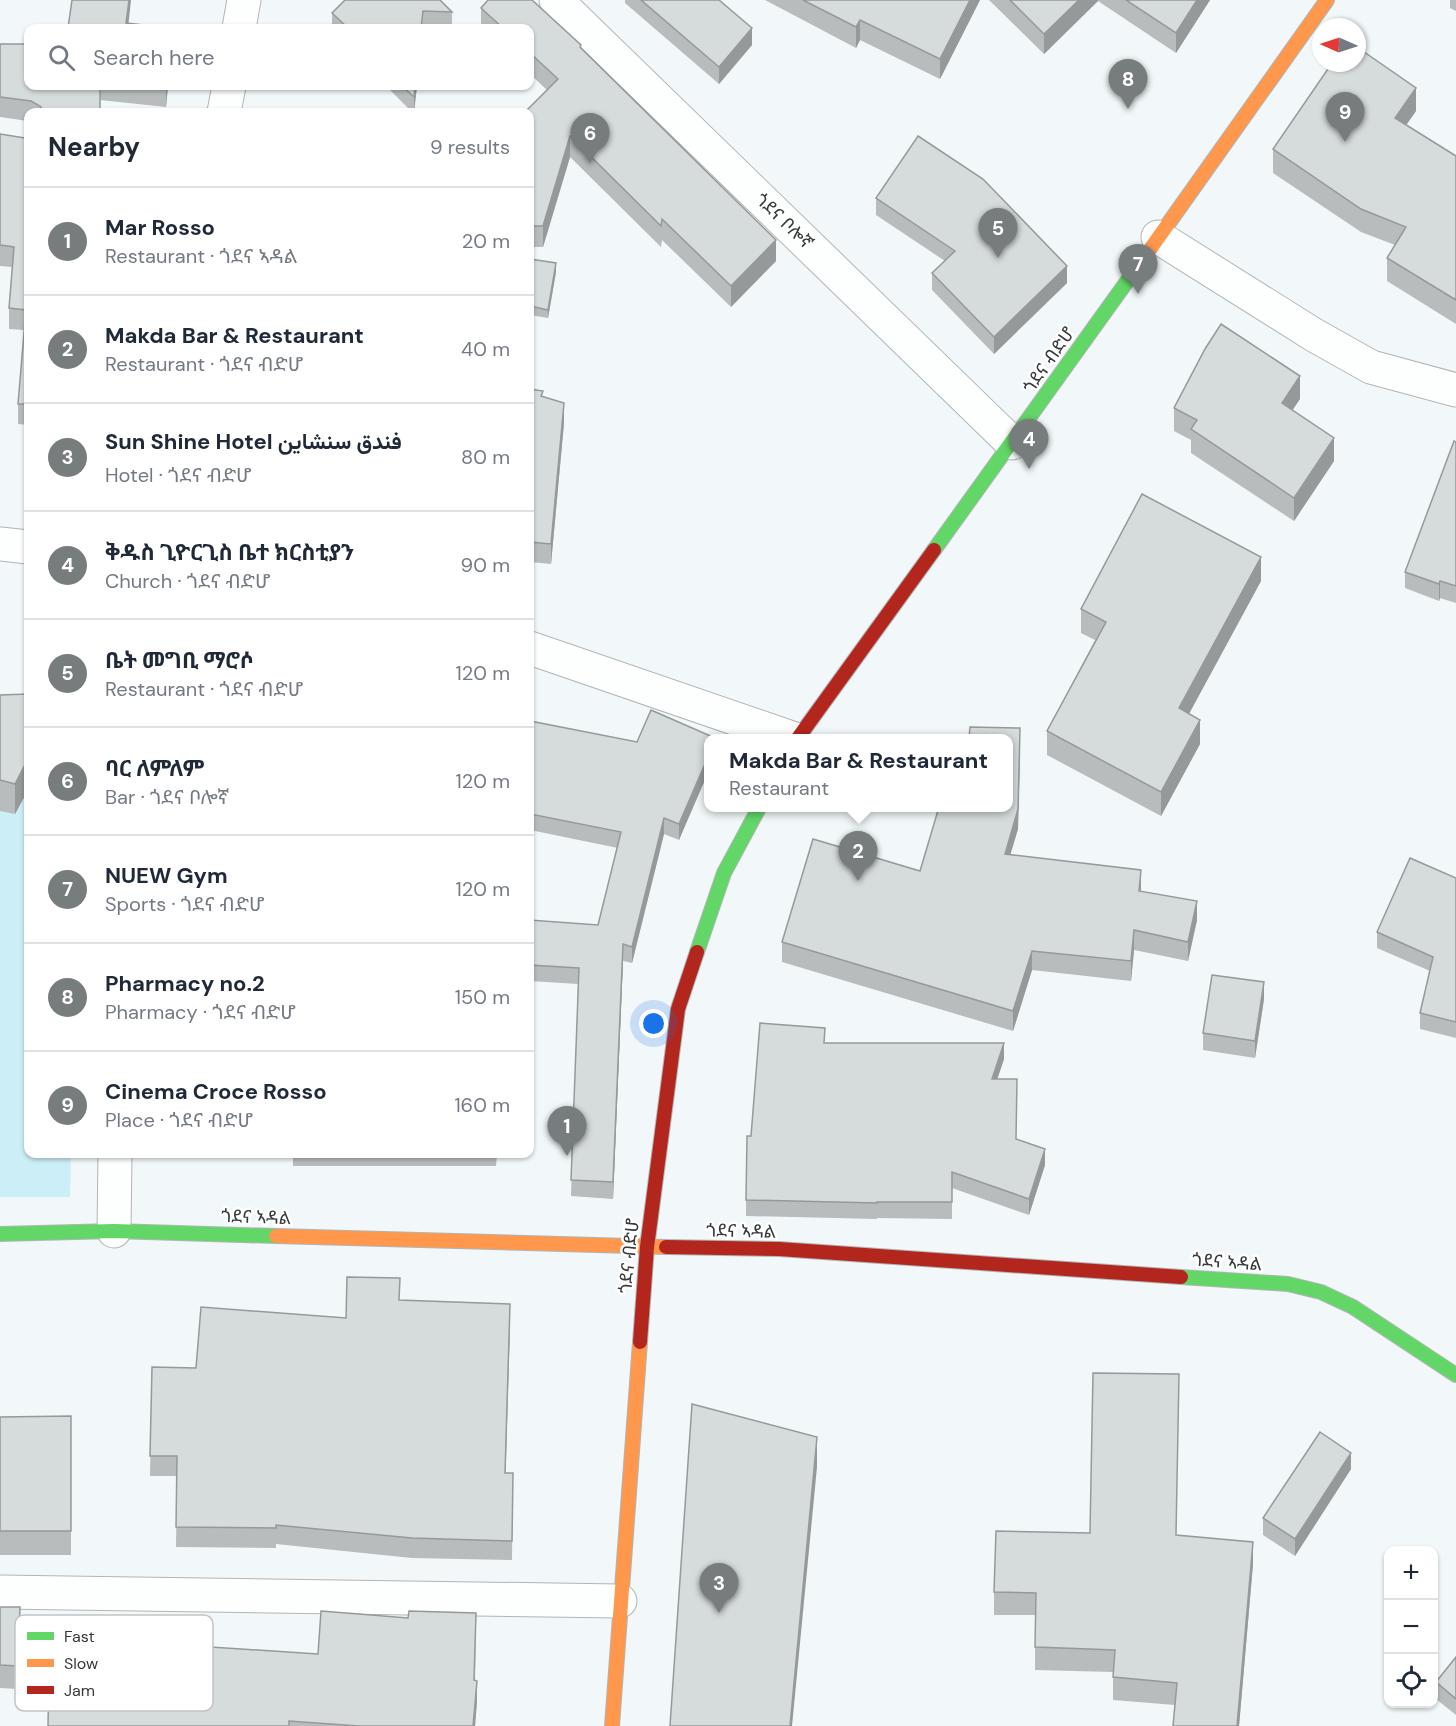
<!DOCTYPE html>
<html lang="en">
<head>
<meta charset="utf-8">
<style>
  :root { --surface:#fff; --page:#f6f6f7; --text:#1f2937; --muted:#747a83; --line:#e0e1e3; --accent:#777c7d }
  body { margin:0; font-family:"DM Sans",Vazirmatn,"Noto Sans Ethiopic",sans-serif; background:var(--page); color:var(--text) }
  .controls { position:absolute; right:18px; bottom:18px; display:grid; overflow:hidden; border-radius:12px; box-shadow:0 2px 4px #0004 }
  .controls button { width:54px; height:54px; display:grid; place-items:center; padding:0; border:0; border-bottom:2px solid var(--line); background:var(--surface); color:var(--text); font:30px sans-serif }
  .compass { position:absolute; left:1312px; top:18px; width:54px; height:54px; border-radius:50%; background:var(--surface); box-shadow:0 2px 4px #0004; rotate:273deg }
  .you { position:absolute; left:654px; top:1024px; width:21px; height:21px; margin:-15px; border:4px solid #fff; border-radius:50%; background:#1a73e8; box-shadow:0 0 0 9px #1a73e833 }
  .badge { display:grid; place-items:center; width:39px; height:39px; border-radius:50%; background:var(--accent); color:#fff; font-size:20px; font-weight:700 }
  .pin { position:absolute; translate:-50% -50px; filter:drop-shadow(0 2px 3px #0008) }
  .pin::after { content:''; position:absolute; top:32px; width:21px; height:18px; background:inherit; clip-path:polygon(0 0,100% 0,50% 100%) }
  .popup { position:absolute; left:704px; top:734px; width:309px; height:78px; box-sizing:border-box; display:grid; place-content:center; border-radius:12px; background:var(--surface); filter:drop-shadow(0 2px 4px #0005); font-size:20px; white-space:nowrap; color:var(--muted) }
  .popup b { font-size:22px; color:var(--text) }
  .popup::after { content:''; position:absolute; left:50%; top:100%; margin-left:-12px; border:12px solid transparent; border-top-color:var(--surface) }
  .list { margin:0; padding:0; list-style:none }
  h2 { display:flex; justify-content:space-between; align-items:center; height:78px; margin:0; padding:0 24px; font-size:26px }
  h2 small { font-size:20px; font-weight:400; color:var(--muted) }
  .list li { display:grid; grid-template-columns:39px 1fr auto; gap:18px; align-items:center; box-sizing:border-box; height:108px; padding:0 24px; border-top:2px solid var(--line) }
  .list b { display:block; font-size:22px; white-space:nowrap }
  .list p { margin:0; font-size:20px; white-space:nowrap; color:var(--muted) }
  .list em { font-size:20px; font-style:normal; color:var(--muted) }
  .icon { flex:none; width:33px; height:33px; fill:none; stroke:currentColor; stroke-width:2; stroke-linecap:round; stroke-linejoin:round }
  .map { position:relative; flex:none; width:1456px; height:1726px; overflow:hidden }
  .search { position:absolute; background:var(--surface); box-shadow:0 2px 4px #0004; left:24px; top:24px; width:510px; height:66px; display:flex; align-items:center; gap:15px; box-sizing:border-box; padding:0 21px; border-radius:12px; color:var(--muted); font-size:22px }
  .panel { position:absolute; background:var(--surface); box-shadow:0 2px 4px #0004; left:24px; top:108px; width:510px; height:1050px; border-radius:12px }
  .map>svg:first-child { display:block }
  .green { fill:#cceff7 }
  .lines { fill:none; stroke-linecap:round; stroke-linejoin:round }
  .street-casing { stroke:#b1b5b6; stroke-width:35 }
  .fast-casing { stroke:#b1b5b6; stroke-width:16 }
  .slow-casing { stroke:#b1b5b6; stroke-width:16 }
  .jam-casing { stroke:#b1b5b6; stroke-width:16 }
  .street { stroke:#fdfefe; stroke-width:33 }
  .fast { stroke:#63d668; stroke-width:14 }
  .slow { stroke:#ff974d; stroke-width:14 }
  .jam { stroke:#b3261e; stroke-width:14 }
  .wall { fill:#b8bcbd }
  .shaded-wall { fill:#96999a }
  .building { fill:#d6dbdc; stroke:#96999a; stroke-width:1.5 }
  .labels { text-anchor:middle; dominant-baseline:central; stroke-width:5; stroke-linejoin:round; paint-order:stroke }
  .street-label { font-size:18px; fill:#35393a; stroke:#fff }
  .key { fill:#fff; stroke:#c2c4c4; stroke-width:1.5 }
  .key-label { font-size:16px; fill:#35393a }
</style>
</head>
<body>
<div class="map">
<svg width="1456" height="1726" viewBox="0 0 1456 1726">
  <rect width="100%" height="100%" fill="#f2f8f9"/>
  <path class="green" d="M28 746V1154H71L70 1197H0V792Z"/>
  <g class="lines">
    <defs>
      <g id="street">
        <path d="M556 0 1012 443"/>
        <path d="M239 28 244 0"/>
        <path d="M224 112 229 86"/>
        <path d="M1158 237 1314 335 1371 367 1456 390"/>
        <path d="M0 544 28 547"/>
        <path d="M530 648 792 738"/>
        <path d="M114 1231 115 1154"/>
        <path d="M0 1592 620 1601"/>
      </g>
      <g id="fast">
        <path d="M934 550 1151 248"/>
        <path d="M697 952 724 873 759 808"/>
        <path d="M0 1234 114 1231 276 1236"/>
        <path d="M1181 1277 1288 1284 1321 1292 1353 1307 1456 1375"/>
      </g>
      <g id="slow">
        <path d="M1151 248 1327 0"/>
        <path d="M276 1236 666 1247"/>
        <path d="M612 1726 640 1342"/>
      </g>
      <g id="jam">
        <path d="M798 738 934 550"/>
        <path d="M666 1247 779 1249 1181 1277"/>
        <path d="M640 1342 647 1247 678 1009 697 952"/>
      </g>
    </defs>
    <use href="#street" class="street-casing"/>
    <use href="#fast" class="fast-casing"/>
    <use href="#slow" class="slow-casing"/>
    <use href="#jam" class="jam-casing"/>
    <use href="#street" class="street"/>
    <use href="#fast" class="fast"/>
    <use href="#slow" class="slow"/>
    <use href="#jam" class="jam"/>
  </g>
  <g class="wall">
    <path d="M345 0 452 12V28L423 27V28H332V13Z"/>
    <path d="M625 0H719L752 45 719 84 625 3Z"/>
    <path d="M765 0H980L940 79 860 40 856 48Z"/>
    <path d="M989 0H1210L1176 53 1098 1 1044 54Z"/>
    <path d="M1450 0H1456V11L1450 8Z"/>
    <path d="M481 8 581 48 776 261 731 307 662 240 661 247 570 157 543 247H530V112L547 90 530 74V28H481Z"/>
    <path d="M0 44 28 86H168L166 107 100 100V112H28V121L0 117Z"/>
    <path d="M386 86H417L414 112H412Z"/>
    <path d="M1416 111 1406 125 1456 156V324L1387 281V258L1395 245 1361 232 1273 173V149Z"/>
    <path d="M0 134 25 138H28V425L18 424V404L24 330 9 329V308L12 267 0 266Z"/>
    <path d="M876 198 1067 283 994 354 932 290V273L945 261 876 215Z"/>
    <path d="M530 259 556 272 548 318 530 315Z"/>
    <path d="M530 389 543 396 564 423 551 564 530 562Z"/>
    <path d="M1300 399 1292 410 1334 461 1294 521 1191 453V440L1174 431V408Z"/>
    <path d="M1456 442V603L1440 598 1439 601 1405 588V572Z"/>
    <path d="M1261 581 1189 714 1200 744 1161 816 1047 755V731L1095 640 1081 633V609Z"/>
    <path d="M28 694V790L15 814 0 811V695Z"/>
    <path d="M530 721 637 742 715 738 679 840 664 834 632 963 623 961 613 1199 571 1196 578 984 530 981V920L598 925 618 848 530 830Z"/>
    <path d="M1020 747 1018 829 1010 854 1141 891 1197 920 1188 961 1134 950 1131 981 1032 970 1013 1031 782 962V942L920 871 1008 807Z"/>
    <path d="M1456 878V1038L1420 1029V1013L1430 971 1377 948V932Z"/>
    <path d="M1264 999 1255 1058 1203 1050V1033Z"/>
    <path d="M825 1043 1004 1059 997 1079 1016 1139 1045 1165 1029 1215 952 1188V1219L877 1218V1219L746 1216V1200L751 1136Z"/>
    <path d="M293 1154H497L496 1166H293Z"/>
    <path d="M400 1300 510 1324 505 1473H513L512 1560 412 1558 276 1544V1548L176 1547 177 1476H150L152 1367 196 1368Z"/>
    <path d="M71 1416V1555H0V1417Z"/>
    <path d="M1351 1469 1295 1556 1263 1535V1518Z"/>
    <path d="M1177 1535 1253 1564 1239 1726H1173L1175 1705 1113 1700V1672L1035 1670V1615H994V1592Z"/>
    <path d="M0 1607 20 1630 18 1689 0 1688Z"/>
    <path d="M476 1633 475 1680 477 1701 475 1726H48L318 1654Z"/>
    <path d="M1456 1657V1715L1436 1699V1682Z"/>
  </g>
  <g class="shaded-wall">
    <path d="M129 0H131L128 28 126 23Z"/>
    <path d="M970 0H980L940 79V59Z"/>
    <path d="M1079 0H1098V1L1044 54V34Z"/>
    <path d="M1197 0H1210L1176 53V33Z"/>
    <path d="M860 20V40L856 48V27Z"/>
    <path d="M752 28V45L719 84V67Z"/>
    <path d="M166 86H168L166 107Z"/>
    <path d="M415 86H417L414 112V97Z"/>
    <path d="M1416 88V111L1395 141V118Z"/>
    <path d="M570 136V157L543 247V226Z"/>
    <path d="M776 240V261L731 307V286Z"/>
    <path d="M556 263V272L548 318V310Z"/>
    <path d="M1067 266V283L994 354V337Z"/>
    <path d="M1300 376V399L1282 426V403Z"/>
    <path d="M564 403V423L551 564V544Z"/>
    <path d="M1334 438V461L1294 521V498Z"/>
    <path d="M1261 557V581L1179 732V708Z"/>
    <path d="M1440 581V598L1439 601V584Z"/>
    <path d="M1200 720V744L1161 816V792Z"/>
    <path d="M1020 747 1018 829 1005 873V854Z"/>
    <path d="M708 757V773L679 840V824Z"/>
    <path d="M28 759V790L15 814V784Z"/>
    <path d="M664 818V834L632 963V947Z"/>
    <path d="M1141 870V889L1139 910V891Z"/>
    <path d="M1197 901V920L1188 961V942Z"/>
    <path d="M1134 930V950L1131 981V961Z"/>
    <path d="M623 944V961L613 1199V1182Z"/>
    <path d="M1032 951V970L1013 1031V1011Z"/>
    <path d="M1264 982V999L1255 1058V1041Z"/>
    <path d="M1004 1043V1059L992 1095V1079Z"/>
    <path d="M1045 1149V1165L1029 1215V1199Z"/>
    <path d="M510 1304V1324L505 1493V1473Z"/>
    <path d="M817 1437V1467L792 1726H790Z"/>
    <path d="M1351 1453V1469L1295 1556V1539Z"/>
    <path d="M1253 1542V1564L1239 1726H1237Z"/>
    <path d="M20 1607V1630L18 1689V1666Z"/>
    <path d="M477 1681V1701L475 1726H473Z"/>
  </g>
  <g class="building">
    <path d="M72 0H129L126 23 171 28H68Z"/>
    <path d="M345 0H440L452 12 423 11 421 28H348L332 13Z"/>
    <path d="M488 0H532L581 45 580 47 776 240 731 286 662 219 661 226 570 136 543 226H530V112H525L558 79 530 53V28H503L481 8Z"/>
    <path d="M641 0H719L752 28 719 67Z"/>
    <path d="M803 0H970L940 59 860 20 856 27Z"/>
    <path d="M1010 0H1079L1044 34Z"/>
    <path d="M1126 0H1197L1176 33Z"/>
    <path d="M0 44H28V86H100V112H45L40 106 31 101 0 97Z"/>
    <path d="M1357 47 1416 88 1395 118 1456 156V300L1387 258 1406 227 1361 209 1273 149 1332 63H1357Z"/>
    <path d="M402 86H415L414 97Z"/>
    <path d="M0 134 25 138H28V404H18L26 310 9 308 14 247 0 245Z"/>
    <path d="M918 136 983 179 1067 266 994 337 932 273 955 251 876 198Z"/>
    <path d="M530 259 556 263 548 310 530 306Z"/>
    <path d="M1221 324 1300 376 1282 403 1334 438 1294 498 1191 429 1197 420 1174 408 1205 349Z"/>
    <path d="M530 389 543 391 541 396 564 403 551 544 530 542Z"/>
    <path d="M1454 441 1456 442V586L1440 581 1439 584 1405 572Z"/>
    <path d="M1142 494 1261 557 1179 708 1200 720 1161 792 1047 731 1106 622 1081 609Z"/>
    <path d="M28 694V759L15 784 0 780V695Z"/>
    <path d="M651 710 715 738H708V757L679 824 664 818 632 947 623 944 613 1182 571 1180 579 968 530 965V920L598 925 621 832 530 814V721L637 742Z"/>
    <path d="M970 727 1020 728 1018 809 1005 854 1141 870 1139 891 1197 901 1188 942 1134 930 1131 961 1032 951 1013 1011 782 942 813 839 920 871 939 807H1008V738H969Z"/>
    <path d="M1410 858 1456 878V1022L1420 1013 1433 957 1377 932Z"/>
    <path d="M1212 975 1264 982 1255 1041 1203 1033Z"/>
    <path d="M760 1023 825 1028 824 1043H1004L992 1079H1017L1016 1139 1045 1149 1029 1199 952 1172V1202H877V1203L746 1200 747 1136H751Z"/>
    <path d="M347 1277 400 1278 399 1300 510 1304 505 1473H513L512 1541 412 1538 276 1525V1528L176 1527 177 1456H150L152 1367 196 1368 201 1307 346 1318Z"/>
    <path d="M1093 1373 1179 1374 1176 1535 1253 1542 1237 1726H1173L1177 1683 1113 1677 1115 1650 1035 1647 1036 1593 994 1592 996 1531 1090 1533Z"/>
    <path d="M692 1404 817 1437 790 1726H670Z"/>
    <path d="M71 1416V1531H0V1417Z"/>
    <path d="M1320 1432 1351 1453 1295 1539 1263 1518Z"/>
    <path d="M0 1607H20L18 1666 0 1665Z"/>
    <path d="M321 1611 408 1618 409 1611 476 1613 474 1680 477 1681 473 1726H359L289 1721V1726H48L49 1669 194 1671 196 1646 318 1654Z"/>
    <path d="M1456 1657V1699L1436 1682Z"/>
  </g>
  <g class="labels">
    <g class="street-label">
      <text transform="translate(784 221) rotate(44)">ጎደና ቦሎኛ</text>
      <text transform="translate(1049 360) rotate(-55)">ጎደና ብድሆ</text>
      <text transform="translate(256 1217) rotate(2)">ጎደና ኣዳል</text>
      <text transform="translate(741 1231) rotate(1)">ጎደና ኣዳል</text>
      <text transform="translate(629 1256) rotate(-84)">ጎደና ብድሆ</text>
      <text transform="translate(1227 1262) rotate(4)">ጎደና ኣዳል</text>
    </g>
  </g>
  <rect x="15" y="1615" width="198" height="96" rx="9" class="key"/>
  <rect x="27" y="1632" width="27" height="8" fill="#63d668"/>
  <rect x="27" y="1659" width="27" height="8" fill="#ff974d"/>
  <rect x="27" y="1686" width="27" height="8" fill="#b3261e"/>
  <g class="key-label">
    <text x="64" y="1642">Fast</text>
    <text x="64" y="1669">Slow</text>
    <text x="64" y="1696">Jam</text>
  </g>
</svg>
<div class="controls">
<button>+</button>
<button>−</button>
<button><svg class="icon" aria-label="locate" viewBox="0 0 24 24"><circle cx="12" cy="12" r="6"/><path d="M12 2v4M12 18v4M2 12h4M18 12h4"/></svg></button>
</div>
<svg class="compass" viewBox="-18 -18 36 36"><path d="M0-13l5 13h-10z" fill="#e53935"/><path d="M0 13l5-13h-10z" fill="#747a83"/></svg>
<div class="you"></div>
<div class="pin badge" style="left:567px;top:1156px">1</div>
<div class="pin badge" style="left:858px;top:881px">2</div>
<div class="popup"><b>Makda Bar &amp; Restaurant</b>Restaurant</div>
<div class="pin badge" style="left:719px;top:1613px">3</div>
<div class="pin badge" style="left:1029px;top:469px">4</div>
<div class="pin badge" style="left:998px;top:258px">5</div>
<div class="pin badge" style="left:590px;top:163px">6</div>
<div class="pin badge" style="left:1138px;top:294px">7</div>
<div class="pin badge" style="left:1128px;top:109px">8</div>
<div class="pin badge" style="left:1345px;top:142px">9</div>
<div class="search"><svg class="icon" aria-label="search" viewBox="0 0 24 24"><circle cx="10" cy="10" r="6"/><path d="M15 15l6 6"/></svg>Search here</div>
<section class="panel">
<h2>Nearby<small>9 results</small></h2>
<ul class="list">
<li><span class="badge">1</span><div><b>Mar Rosso</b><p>Restaurant · ጎደና ኣዳል</p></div><em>20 m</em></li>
<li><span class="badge">2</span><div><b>Makda Bar &amp; Restaurant</b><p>Restaurant · ጎደና ብድሆ</p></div><em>40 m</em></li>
<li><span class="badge">3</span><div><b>Sun Shine Hotel فندق سنشاين</b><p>Hotel · ጎደና ብድሆ</p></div><em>80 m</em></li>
<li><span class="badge">4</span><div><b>ቅዱስ ጊዮርጊስ ቤተ ክርስቲያን</b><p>Church · ጎደና ብድሆ</p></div><em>90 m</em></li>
<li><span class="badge">5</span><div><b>ቤት መግቢ ማሮሶ</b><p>Restaurant · ጎደና ብድሆ</p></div><em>120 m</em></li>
<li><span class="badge">6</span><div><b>ባር ለምለም</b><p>Bar · ጎደና ቦሎኛ</p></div><em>120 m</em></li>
<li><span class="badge">7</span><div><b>NUEW Gym</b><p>Sports · ጎደና ብድሆ</p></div><em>120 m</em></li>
<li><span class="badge">8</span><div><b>Pharmacy no.2</b><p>Pharmacy · ጎደና ብድሆ</p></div><em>150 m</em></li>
<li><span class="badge">9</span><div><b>Cinema Croce Rosso</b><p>Place · ጎደና ብድሆ</p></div><em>160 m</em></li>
</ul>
</section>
</div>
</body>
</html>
